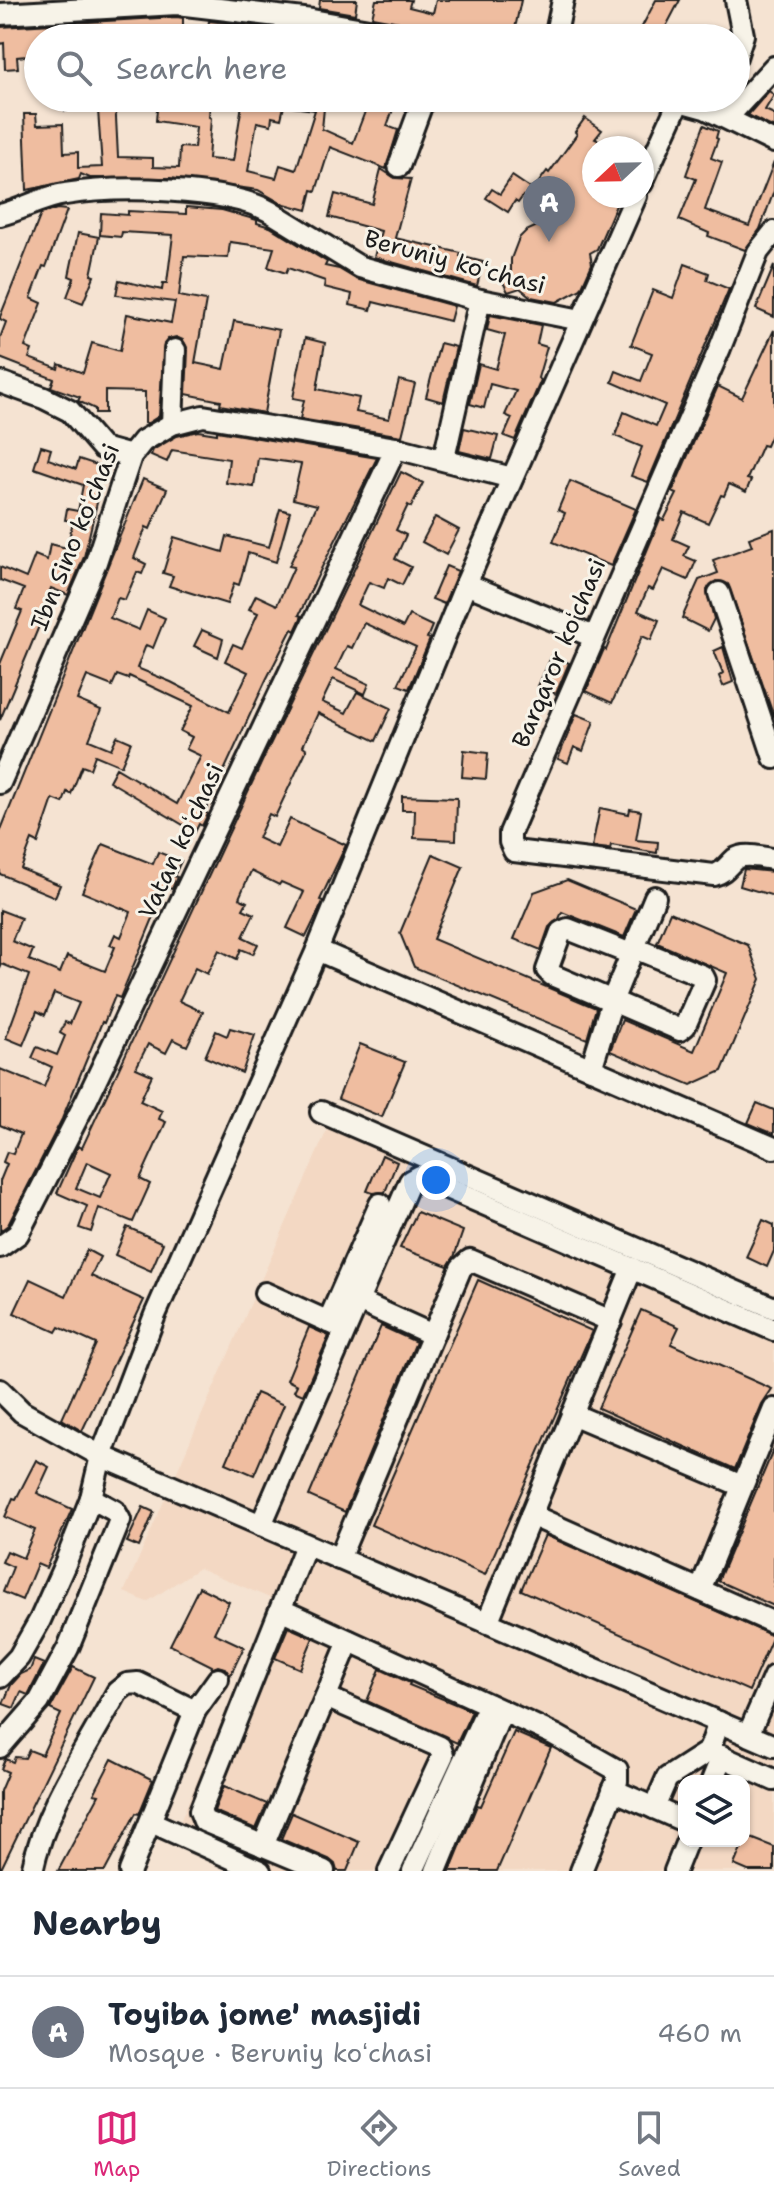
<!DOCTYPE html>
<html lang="en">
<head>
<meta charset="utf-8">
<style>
  :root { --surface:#fff; --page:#f6f6f7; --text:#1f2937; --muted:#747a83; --line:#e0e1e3; --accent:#db2777 }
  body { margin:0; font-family:"Shantell Sans",sans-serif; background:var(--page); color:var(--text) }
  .controls { position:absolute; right:24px; bottom:24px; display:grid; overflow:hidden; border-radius:16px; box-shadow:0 2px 6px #0004 }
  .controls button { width:72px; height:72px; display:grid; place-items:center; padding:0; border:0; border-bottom:2px solid var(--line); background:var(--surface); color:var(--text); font:40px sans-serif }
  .compass { position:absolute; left:582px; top:136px; width:72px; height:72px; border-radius:50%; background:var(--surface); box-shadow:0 2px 6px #0004; rotate:248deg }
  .you { position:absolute; left:436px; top:1180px; width:28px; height:28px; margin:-20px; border:6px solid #fff; border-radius:50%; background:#1a73e8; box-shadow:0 0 0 12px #1a73e833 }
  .badge { display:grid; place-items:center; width:52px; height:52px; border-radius:50%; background:var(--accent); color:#fff; font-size:26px; font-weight:700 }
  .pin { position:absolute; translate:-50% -66px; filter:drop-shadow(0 2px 4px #0008) }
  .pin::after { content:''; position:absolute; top:42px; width:28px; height:24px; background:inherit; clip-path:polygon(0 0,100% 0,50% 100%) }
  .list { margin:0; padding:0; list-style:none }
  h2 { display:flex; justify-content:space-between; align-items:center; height:104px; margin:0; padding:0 32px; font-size:34px }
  h2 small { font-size:26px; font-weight:400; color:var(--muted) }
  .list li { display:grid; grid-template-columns:52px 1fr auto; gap:24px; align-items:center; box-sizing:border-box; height:112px; padding:0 32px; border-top:2px solid var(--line) }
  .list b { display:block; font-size:30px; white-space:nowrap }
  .list p { margin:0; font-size:26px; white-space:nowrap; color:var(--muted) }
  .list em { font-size:26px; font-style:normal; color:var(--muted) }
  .icon { flex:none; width:44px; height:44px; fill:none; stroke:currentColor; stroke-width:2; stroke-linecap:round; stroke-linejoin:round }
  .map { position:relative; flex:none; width:774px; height:1871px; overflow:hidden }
  .search { position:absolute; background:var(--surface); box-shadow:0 2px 6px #0004; left:24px; right:24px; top:24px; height:88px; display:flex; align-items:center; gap:20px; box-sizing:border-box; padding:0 28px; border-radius:44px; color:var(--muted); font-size:30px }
  .sheet { height:216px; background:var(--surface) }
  nav { display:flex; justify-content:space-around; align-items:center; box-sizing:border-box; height:112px; border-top:2px solid var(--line); background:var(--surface); font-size:22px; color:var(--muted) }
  nav a { display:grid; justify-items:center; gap:4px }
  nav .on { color:var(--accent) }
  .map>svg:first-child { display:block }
  .built { fill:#f3d8c3; fill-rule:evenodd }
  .building { fill:#efbda0; stroke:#1c1c1c; stroke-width:2; fill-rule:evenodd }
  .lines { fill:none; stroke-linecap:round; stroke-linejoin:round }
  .minor-casing { stroke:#1c1c1c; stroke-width:26 }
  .minor { stroke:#f7f3e8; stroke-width:20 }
  .labels { text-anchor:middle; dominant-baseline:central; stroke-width:6; stroke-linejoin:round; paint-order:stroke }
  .street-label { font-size:24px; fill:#1c1c1c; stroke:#f7f3e8 }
</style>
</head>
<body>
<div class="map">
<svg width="774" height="1871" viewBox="0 0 774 1871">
  <rect width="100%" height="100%" fill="#f5e3d2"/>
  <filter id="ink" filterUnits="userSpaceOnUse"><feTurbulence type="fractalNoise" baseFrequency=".0125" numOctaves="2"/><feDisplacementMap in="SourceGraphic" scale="16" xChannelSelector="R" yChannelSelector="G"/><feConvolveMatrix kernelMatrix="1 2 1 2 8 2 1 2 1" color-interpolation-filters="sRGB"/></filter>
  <g filter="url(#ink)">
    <path class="built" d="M334 1114 774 1312V1871H245L173 1839 272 1599 199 1568 147 1602 124 1592ZM684 1781H744V1841H684Z"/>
    <g class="building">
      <path d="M320 0H357L355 14 319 8Z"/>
      <path d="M376 0H411L409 7 433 13 436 0H521L513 38H455L426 33 416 25 372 17Z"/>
      <path d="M656 0H680L660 38H636Z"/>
      <path d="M177 17 183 18V36L108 38V31L78 33V38H38V55L17 57 18 68 5 69 4 43 0 44V27Z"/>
      <path d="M209 21 296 31 295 38H206Z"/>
      <path d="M769 91 774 95 765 110 774 114V128L748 115Z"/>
      <path d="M65 98H115L118 157 153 158V167L179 168 180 147 194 148 196 127 156 121 158 98 210 104 209 117 211 118 208 159 233 161 243 98 275 102 276 98H325L322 129 353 143 366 109 338 101 339 98H410L407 107 395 104 387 126 398 130 386 169 330 147 316 191 312 190 307 210 281 203 258 190 170 178H90L81 174 79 179 27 190 24 114H36L37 125 63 124 64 153 78 152V168L102 167 98 110 65 111ZM284 106 315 110 296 170 280 165 276 178 248 171 257 122 271 125 272 117 281 119Z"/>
      <path d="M585 118 602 130 595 139 614 148H594V196H620L597 249 590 253 592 264 581 289 557 302 531 297 520 288 508 292 500 276 511 271V259L519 238 526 231 553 219 523 196 518 203 515 201 508 212 486 198 492 189 500 194 512 176 533 190 547 171 549 173 577 134 575 132Z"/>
      <path d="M704 125 718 131 716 138 718 139 711 158 722 162 705 210 749 226 774 162V191L760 229 745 250 708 236 709 233 679 220 696 179 686 175Z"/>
      <path d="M381 169 395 178 411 179 395 238 461 253 460 256 483 262 477 286 374 257 381 231 329 217 335 194 372 204Z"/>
      <path d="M186 207 222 210 257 220V223L270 227 327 262 325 266 339 269 356 279 454 306 450 321 373 302 371 310 350 305 352 294 324 287 325 281 288 268 286 273 268 267 274 248 230 242 228 258 184 256 179 296 206 301 195 363 224 369 234 321 279 330 264 413 220 405 221 401 186 394 188 350 183 340 176 337 168 339 164 344 159 416 148 423H145V392L105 391V413H95V409L78 401 80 397 51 387 54 379 0 358V338L6 322 0 319V317L41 214 57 209 67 210 46 267 43 266 31 298 42 303 25 347 32 350 29 358 58 369 59 364 83 373 92 343 120 351 127 314 171 323 175 302 116 295 119 280 162 290 163 283H167L173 235 122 232 121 237 100 235 101 213 128 215V211L186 214Z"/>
      <path d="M78 233 99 237 91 275 94 276 83 303 67 297 74 278 69 276Z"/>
      <path d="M685 264 709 273 707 280 729 289 648 482 631 476 642 447 615 436 624 412 656 426 665 405 612 382 616 371 641 381 652 353 631 345 653 290 673 298Z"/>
      <path d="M774 266V317L756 309Z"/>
      <path d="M490 315 541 325 537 344 547 347 538 378 541 380 515 440 504 436 512 418 505 415 516 391 490 384 484 408 470 404 479 364 496 369 505 335 487 330Z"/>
      <path d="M774 330V428L766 446 762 445 747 479 751 480 746 492 729 484 724 496 721 495 708 523 684 512 673 539 689 546 684 556 696 561 688 580 663 569 653 590 648 588 638 611 659 620 651 640 642 636 612 703 586 691 604 649 606 650 660 519 664 520 677 494 672 492 718 386 742 398Z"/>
      <path d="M305 338 325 343 317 389 359 398 356 412 389 419 399 380 415 384 402 436 300 419 304 400 293 398Z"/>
      <path d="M440 343 456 347 443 402 426 397Z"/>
      <path d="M464 428 498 436 492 459 459 451Z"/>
      <path d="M198 431 217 434V431L377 458 322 567 299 615 302 616 295 631 292 629 266 680 205 812 208 814 202 826 199 824 195 832 109 781 116 768 177 804 201 756 186 749 192 737 180 731 193 706 129 676 128 679 117 675 112 686 87 676 77 700 101 710 89 740 111 749 117 736 131 742 121 766 95 755 90 769 82 766 71 794 67 792 63 803 53 799 38 843 32 840 21 869 60 885 55 897 0 874V832L143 479 167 489 150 529 146 527 134 558 146 564 142 574 137 572 125 600 118 598 110 618 139 630 147 610 165 618 153 648 146 645 137 668 171 682 229 712 248 672 225 661 233 644 242 648 258 613 249 609 256 595 277 605 294 567 289 566 317 505 293 499 301 464 258 458 254 487 226 483 229 459 172 450 167 462 151 455 153 450 177 436Z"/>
      <path d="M41 446 51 449 48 459 76 469 79 459 103 467 95 488 100 490 84 557 68 595 51 588 39 619H42L0 720V664L22 611 16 609 24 589 0 580V567L26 578 35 555 47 560 50 544 67 548 73 521 65 520 67 509 78 511 83 485 34 468Z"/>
      <path d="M401 472 423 483 411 507 408 505 396 530 406 535 395 559 411 567 402 585 388 578 384 588 369 582 358 605 403 627 409 615 432 626 427 638 430 639 409 689 398 685 416 647 364 623 352 648 347 646 336 669 369 684 365 694 333 679 322 702 346 713 357 692 391 708 376 741 318 713 303 746 307 749 275 817 269 814 258 838 277 847 290 819 346 845 320 900 323 901 321 906 306 937 287 928 304 892 281 882 279 885 251 871 239 898 247 902 243 909 254 914 243 937 258 944 253 954 241 949 237 959 219 950 207 974 195 968 179 1001 203 1012 187 1046 173 1039 166 1053 148 1044 136 1068 152 1075 140 1101 162 1111 159 1119 166 1122 140 1179 150 1184 133 1222 99 1208 91 1232 79 1228 87 1206 57 1193 78 1146 82 1148 266 753ZM87 1162 111 1173 100 1198 76 1188Z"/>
      <path d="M570 481 636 509 611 566 553 542 565 513 558 510Z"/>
      <path d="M280 509 290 512 276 562 248 553 239 585 234 583 227 604 169 586 173 576 163 573 174 537 223 552 227 536 269 547Z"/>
      <path d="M435 517 459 530 446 555 422 542Z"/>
      <path d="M774 529V717L728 584 716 581 707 590 714 619 708 631 682 618 699 580 718 573 713 560 752 546 749 538Z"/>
      <path d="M446 566 458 571 444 604 432 599Z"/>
      <path d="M202 630 223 639 218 657 194 646Z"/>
      <path d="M723 647 733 682 723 686 719 676 723 673 714 651Z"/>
      <path d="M552 655 569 663 556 694 538 686Z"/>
      <path d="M576 714 594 721 583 751 574 747 568 763 558 759Z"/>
      <path d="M464 750 488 753 486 779 462 777Z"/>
      <path d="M402 796 457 798 456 840 414 838 415 810H402Z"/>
      <path d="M600 808 629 814 630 809 641 811 636 840 658 842 657 853 611 845 610 849 592 847Z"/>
      <path d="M103 844 153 864 158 852 181 861 174 876 177 877 172 889 166 887 120 998 115 996 104 1023 102 1022 62 1119 8 1225 0 1231V1181L7 1164 3 1162 7 1152 13 1154 21 1134 0 1125V1069L44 1087 52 1067 32 1058 37 1047 57 1055 65 1036 60 1033 65 1022 70 1024 79 1003 54 993 45 1015 37 1011 23 1045 6 1038 29 975 2 964 0 969V910L21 918 12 941 33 950 29 960 60 973 67 956 105 971 115 947 110 945 115 934 121 937 131 912 82 892Z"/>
      <path d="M433 854 463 867 433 939 596 1008 587 1039 414 967 400 933Z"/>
      <path d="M744 869 774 872V896L740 886Z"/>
      <path d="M567 880 636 909 624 937 562 912 559 919 549 927 541 950 514 939 534 892Z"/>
      <path d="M670 912 748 945 761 979 722 1071 691 1085 610 1051 622 1020 694 1051 727 973 657 943Z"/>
      <path d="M230 1028 255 1035 242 1073 205 1057 216 1031 227 1036Z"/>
      <path d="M360 1044 405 1062 382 1117 338 1099Z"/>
      <path d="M757 1103 774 1110V1134L748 1123Z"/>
      <path d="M382 1155 397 1162 385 1192 373 1193 367 1191Z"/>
      <path d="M417 1212 463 1231 454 1257 448 1266 400 1248Z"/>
      <path d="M763 1220 774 1225V1251L767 1267 746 1257Z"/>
      <path d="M127 1227 163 1243 151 1271 115 1255Z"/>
      <path d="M87 1250 100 1257 91 1276 144 1300 82 1431 62 1419 96 1344 59 1327 56 1332 14 1313 30 1279 66 1296Z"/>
      <path d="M478 1280 592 1331 485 1575 371 1525Z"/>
      <path d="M641 1310 679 1327 671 1344 772 1389 762 1404 735 1469 598 1408Z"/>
      <path d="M381 1326 416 1342 345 1512 309 1496Z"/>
      <path d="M309 1327 329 1336 303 1395 294 1391 297 1385 287 1380Z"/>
      <path d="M256 1393 284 1405 254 1475 226 1463Z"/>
      <path d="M774 1448V1606L718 1581Z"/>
      <path d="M36 1460 49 1467 37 1493 72 1509 46 1568 37 1564 22 1600 3 1592 13 1567 2 1562 7 1551 23 1558 35 1530 5 1517 13 1498 16 1499Z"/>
      <path d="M143 1507 154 1512 139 1547 127 1542Z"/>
      <path d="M545 1535 773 1636 749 1691 521 1590Z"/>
      <path d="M199 1587 229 1602 214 1633 244 1647 230 1676 225 1668 218 1666 211 1669 212 1666 170 1645Z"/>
      <path d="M288 1627 313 1638 300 1669 275 1658Z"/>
      <path d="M34 1660 44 1664 28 1695 21 1692 14 1708 3 1704 11 1685 21 1674 30 1670Z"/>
      <path d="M73 1667 94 1677 0 1871V1791L8 1772 1 1769 5 1759 13 1762 15 1757 25 1758 29 1750 42 1755 61 1714 50 1709Z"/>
      <path d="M380 1669 410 1683 409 1685 472 1711 457 1743 367 1701Z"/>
      <path d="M514 1732 551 1748 497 1871H450L477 1805 481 1806Z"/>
      <path d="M112 1759 153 1780 139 1814 136 1813 105 1871H58L99 1795 94 1794Z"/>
      <path d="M224 1786 267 1804 256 1829 214 1811Z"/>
      <path d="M292 1813 359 1842 347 1871H337L335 1864 329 1859 281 1839Z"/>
      <path d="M746 1836 774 1847V1871H748L734 1865Z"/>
    </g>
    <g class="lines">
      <defs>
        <g id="minor">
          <path d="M736 0 743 35 736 57"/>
          <path d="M0 14 177 4 312 20 414 38"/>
          <path d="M555 38 563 0"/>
          <path d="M669 98 705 108 774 142"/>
          <path d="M727 118 774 67"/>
          <path d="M399 166 424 98"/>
          <path d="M642 183 679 101"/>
          <path d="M0 215C22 210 42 197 65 194 117 186 223 187 269 211L360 267 480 300 581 320"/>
          <path d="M774 232 758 252 720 348 510 833V842L514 851 714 875C725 872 727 866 735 859 745 852 762 858 774 859"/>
          <path d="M0 382 44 398 70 411 102 448 131 456"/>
          <path d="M172 424 175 350"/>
          <path d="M444 458 480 300"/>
          <path d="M466 584 594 637"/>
          <path d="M719 593 774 758"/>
          <path d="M0 783 96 562 131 456 143 441 172 424 203 416 396 448 512 478"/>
          <path d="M317 950 774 1148"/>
          <path d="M631 954 568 929 561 932 547 970 552 975 680 1030 685 1026 705 980 703 976 634 948"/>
          <path d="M591 1069 612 1001 655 897"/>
          <path d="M321 1112 774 1308"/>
          <path d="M0 1247 18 1234 87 1099 396 448"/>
          <path d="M265 1293 338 1326"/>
          <path d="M358 1301 433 1335"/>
          <path d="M328 1322 380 1204"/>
          <path d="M0 1390 22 1412 101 1456 774 1746"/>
          <path d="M572 1414 742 1486"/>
          <path d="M531 1515 774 1623"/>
          <path d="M261 1525 410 1181 419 1176 774 1330"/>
          <path d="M306 1545 200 1811 204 1821 324 1871"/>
          <path d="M339 1559 461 1268 470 1260 611 1321"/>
          <path d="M700 1590 774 1409"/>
          <path d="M282 1610 555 1735 617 1770V1781L581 1871"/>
          <path d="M487 1623 632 1268"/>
          <path d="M0 1677 19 1657 40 1620 65 1564 91 1498 101 1456 155 1315 317 950 466 584 636 196"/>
          <path d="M326 1697 440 1747 443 1755 389 1871"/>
          <path d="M719 1722 709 1751 774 1780"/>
          <path d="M748 1735 774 1676"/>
          <path d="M0 1747 39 1702 68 1648 120 1520 115 1511 91 1498"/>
          <path d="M712 1781 722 1756"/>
          <path d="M613 1790 684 1821"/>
          <path d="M654 1808 667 1778 709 1751"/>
          <path d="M151 1822 260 1871"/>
          <path d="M263 1846 349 1641"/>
          <path d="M32 1871C45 1807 87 1748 117 1692L127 1684 138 1683 195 1711"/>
          <path d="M130 1871 195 1711 218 1679"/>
          <path d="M413 1871 489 1705"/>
          <path d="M436 1871 502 1711"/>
          <path d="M675 1871 687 1841"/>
        </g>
      </defs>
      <use href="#minor" class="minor-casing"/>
      <use href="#minor" class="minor"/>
    </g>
  </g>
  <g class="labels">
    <g class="street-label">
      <text transform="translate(455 262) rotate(15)">Beruniy koʻchasi</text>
      <text transform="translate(75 537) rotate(-68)">Ibn Sino koʻchasi</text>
      <text transform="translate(559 653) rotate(-67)">Barqaror koʻchasi</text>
      <text transform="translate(181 841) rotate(-65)">Vatan koʻchasi</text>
    </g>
  </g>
</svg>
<div class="controls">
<button><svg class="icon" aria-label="layers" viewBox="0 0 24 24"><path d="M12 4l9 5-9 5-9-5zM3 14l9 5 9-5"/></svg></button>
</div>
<svg class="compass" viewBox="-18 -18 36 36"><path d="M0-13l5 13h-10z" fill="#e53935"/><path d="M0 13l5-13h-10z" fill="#747a83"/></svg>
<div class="you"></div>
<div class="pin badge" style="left:549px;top:242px;background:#6b7280">A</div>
<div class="search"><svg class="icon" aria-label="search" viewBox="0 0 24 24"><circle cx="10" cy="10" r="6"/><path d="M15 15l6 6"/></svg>Search here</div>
</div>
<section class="sheet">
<h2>Nearby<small></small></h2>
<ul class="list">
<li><span class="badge" style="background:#6b7280">A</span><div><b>Toyiba jome' masjidi</b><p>Mosque · Beruniy koʻchasi</p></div><em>460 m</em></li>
</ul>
</section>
<nav>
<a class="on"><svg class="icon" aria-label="map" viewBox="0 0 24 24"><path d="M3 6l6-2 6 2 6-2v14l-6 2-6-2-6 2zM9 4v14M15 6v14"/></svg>Map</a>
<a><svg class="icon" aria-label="directions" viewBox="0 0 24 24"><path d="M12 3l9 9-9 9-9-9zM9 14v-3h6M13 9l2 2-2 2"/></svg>Directions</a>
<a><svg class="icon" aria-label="saved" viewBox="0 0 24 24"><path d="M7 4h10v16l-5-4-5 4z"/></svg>Saved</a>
</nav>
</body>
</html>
